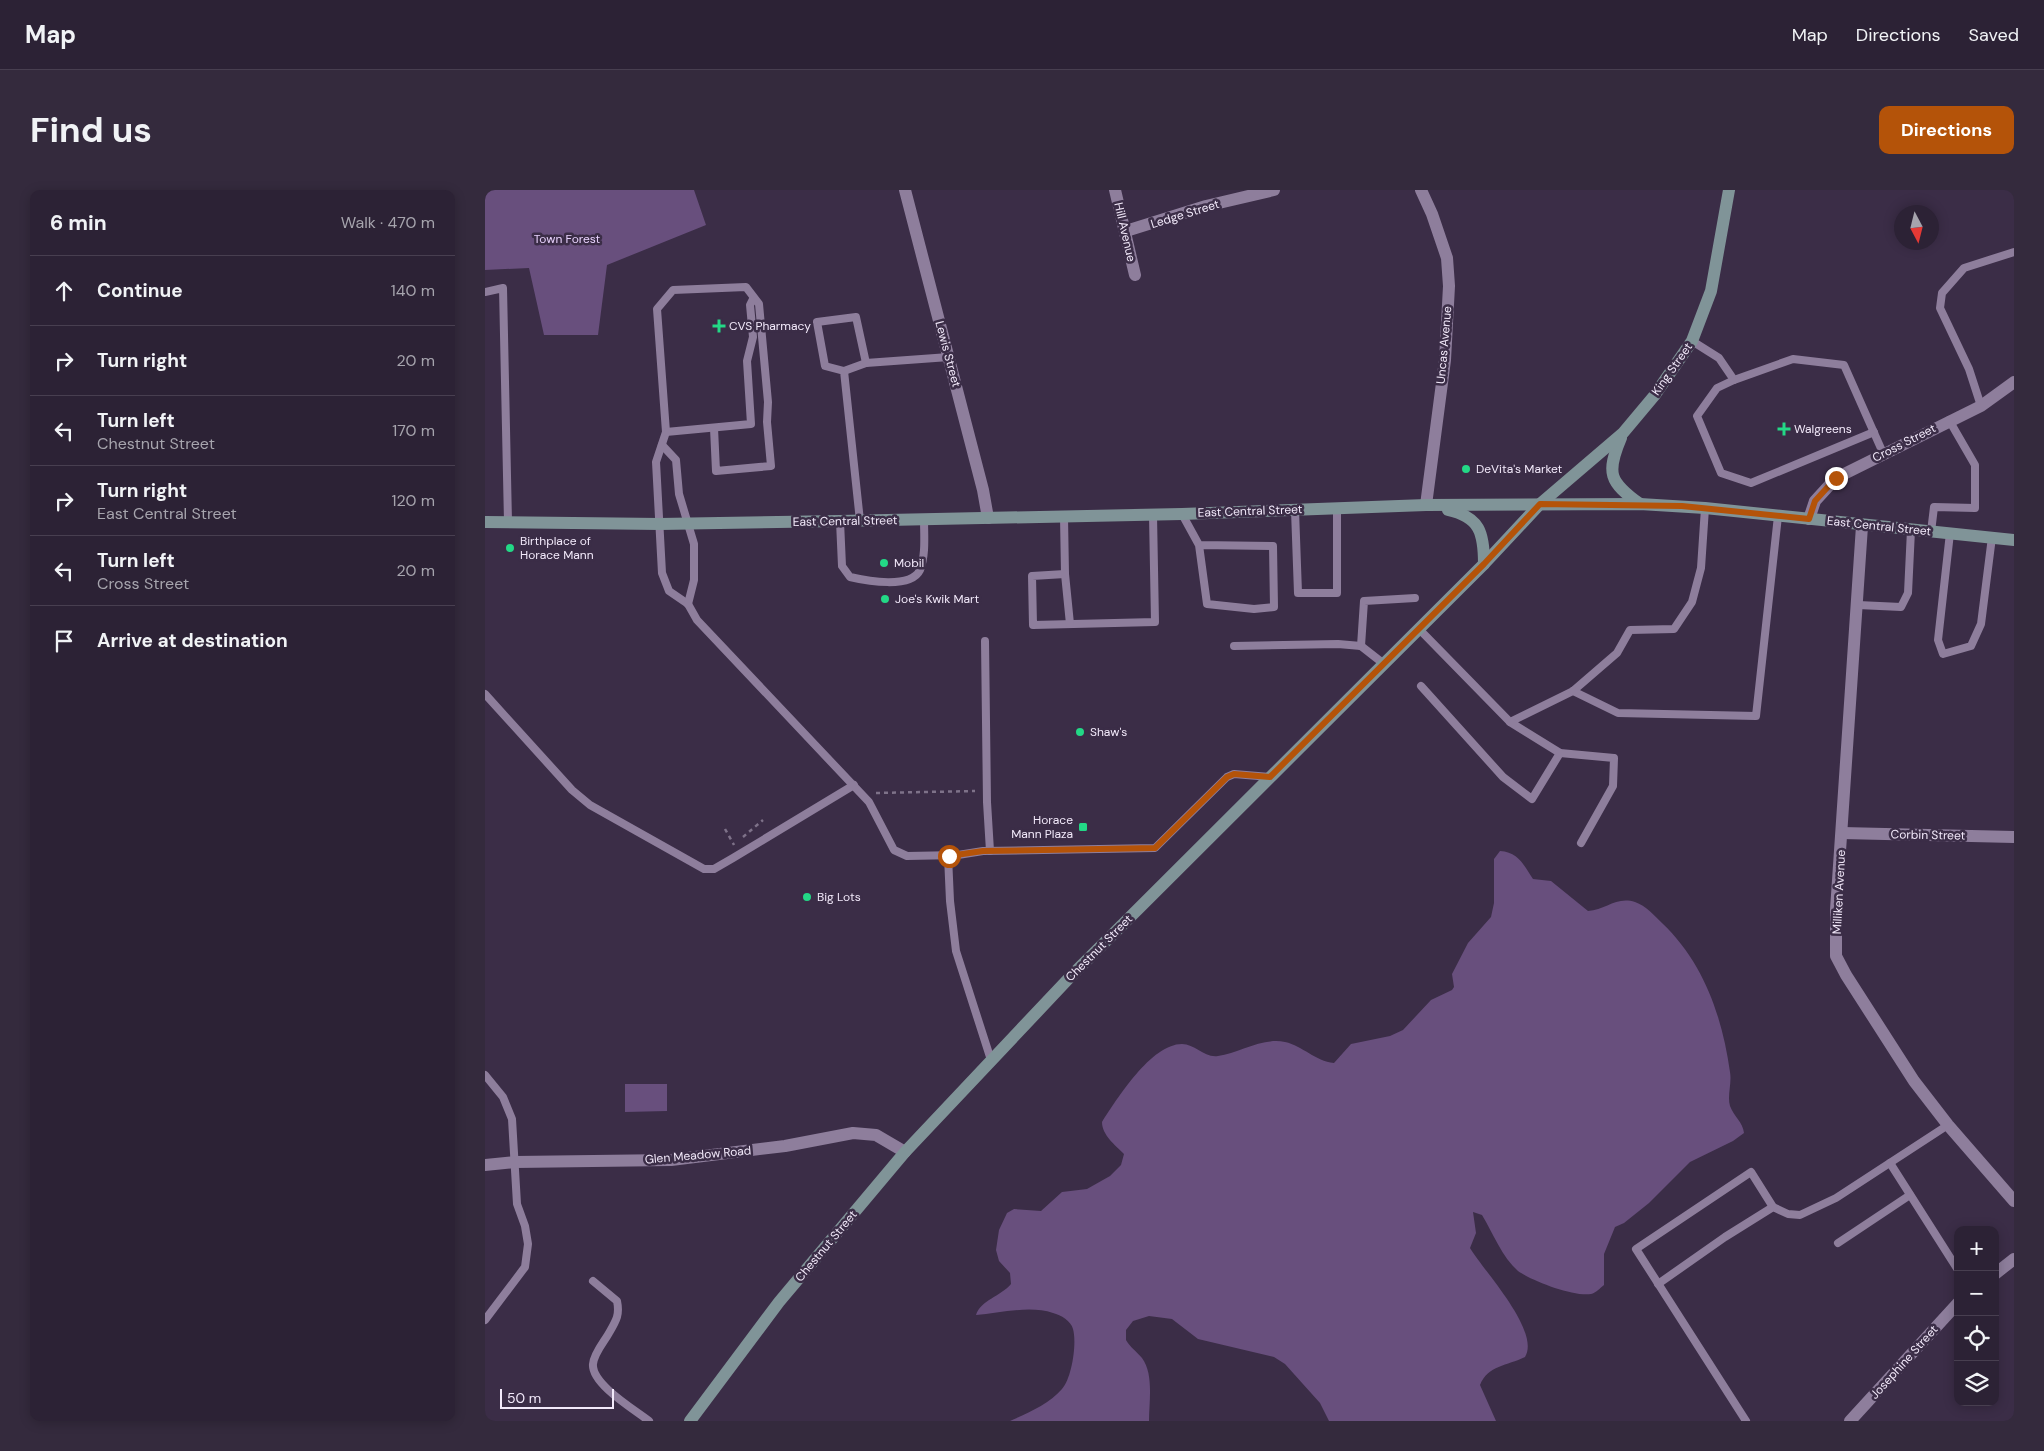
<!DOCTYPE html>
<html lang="en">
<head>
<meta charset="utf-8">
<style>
  :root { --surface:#2c2235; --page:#342a3d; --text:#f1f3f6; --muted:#a6a4ad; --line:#483f50; --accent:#b45309 }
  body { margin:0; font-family:"DM Sans",sans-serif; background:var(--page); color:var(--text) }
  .controls { position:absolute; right:15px; bottom:15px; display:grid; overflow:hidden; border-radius:10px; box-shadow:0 2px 12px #0003 }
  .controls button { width:45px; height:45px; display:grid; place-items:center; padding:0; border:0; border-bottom:1px solid var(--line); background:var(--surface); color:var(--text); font:25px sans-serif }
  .compass { position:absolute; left:1409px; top:15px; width:45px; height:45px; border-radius:50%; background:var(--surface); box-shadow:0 2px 12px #0003; rotate:173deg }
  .scale { position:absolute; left:15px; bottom:12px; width:114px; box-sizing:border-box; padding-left:5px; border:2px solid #f2e9fa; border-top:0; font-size:14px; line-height:18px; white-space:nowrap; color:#f2e9fa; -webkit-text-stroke:4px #3b2d47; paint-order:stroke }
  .stop { position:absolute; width:15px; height:15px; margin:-11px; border:4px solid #b45309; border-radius:50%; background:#fff }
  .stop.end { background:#b45309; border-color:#fff; box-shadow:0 1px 5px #0008 }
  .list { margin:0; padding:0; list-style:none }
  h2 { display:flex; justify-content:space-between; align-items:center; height:65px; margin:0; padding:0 20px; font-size:21px }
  h2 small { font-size:16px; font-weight:400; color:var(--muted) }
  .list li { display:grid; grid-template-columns:32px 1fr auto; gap:15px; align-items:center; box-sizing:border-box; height:70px; padding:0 20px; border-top:1px solid var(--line) }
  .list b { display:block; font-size:19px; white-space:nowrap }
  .list p { margin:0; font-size:16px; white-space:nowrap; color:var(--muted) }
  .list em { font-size:16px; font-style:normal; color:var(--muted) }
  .icon { flex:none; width:28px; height:28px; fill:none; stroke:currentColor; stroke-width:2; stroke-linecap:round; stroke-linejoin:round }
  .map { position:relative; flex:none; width:1529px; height:1231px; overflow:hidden; border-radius:10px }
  header { display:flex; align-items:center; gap:30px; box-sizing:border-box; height:70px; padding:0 25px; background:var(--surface); border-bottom:1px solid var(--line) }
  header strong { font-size:24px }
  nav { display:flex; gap:28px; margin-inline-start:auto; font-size:18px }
  .intro { display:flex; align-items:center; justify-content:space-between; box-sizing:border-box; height:120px; padding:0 30px }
  h1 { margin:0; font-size:35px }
  .button { padding:12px 22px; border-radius:10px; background:var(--accent); color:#fff; font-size:18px; font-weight:700 }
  main { display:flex; gap:30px; padding:0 30px }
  aside { flex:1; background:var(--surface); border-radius:10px; box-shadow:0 2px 12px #0003 }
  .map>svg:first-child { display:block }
  .green { fill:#684f7d }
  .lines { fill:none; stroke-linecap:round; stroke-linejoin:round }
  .path { stroke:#7e7289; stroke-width:2.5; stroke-dasharray:4 4; stroke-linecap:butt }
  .service { stroke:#8e7e9c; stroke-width:8 }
  .minor { stroke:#8e7e9c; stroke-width:12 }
  .secondary { stroke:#809498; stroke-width:12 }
  .route { stroke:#b45309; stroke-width:6 }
  .poi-dot { fill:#23d886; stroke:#3b2d47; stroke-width:2 }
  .labels { text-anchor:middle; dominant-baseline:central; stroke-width:5; stroke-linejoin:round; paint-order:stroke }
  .street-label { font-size:12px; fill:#f2e9fa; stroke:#3b2d47 }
  .park-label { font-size:12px; fill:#e8d2fd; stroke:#3b2d47 }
  .poi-label { font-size:12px; fill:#f2e9fa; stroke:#3b2d47; text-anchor:start }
</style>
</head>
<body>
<header>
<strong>Map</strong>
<nav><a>Map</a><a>Directions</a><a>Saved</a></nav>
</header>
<div class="intro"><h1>Find us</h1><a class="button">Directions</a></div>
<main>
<aside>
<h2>6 min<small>Walk · 470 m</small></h2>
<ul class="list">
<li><svg class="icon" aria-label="ahead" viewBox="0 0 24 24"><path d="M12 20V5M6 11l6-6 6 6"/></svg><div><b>Continue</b></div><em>140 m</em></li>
<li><svg class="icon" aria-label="right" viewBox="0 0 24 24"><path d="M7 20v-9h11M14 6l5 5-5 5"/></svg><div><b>Turn right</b></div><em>20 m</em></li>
<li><svg class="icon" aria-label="left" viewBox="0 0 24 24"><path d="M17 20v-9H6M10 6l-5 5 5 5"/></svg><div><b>Turn left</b><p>Chestnut Street</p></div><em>170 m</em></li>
<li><svg class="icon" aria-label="right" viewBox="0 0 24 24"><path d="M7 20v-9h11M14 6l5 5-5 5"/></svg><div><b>Turn right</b><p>East Central Street</p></div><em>120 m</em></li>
<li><svg class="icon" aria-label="left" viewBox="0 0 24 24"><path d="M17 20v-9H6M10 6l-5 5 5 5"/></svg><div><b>Turn left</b><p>Cross Street</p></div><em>20 m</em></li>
<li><svg class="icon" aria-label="arrive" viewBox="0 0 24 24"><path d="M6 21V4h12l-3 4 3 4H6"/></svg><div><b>Arrive at destination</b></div></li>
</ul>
</aside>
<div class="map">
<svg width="1529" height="1231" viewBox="0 0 1529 1231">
  <rect width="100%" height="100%" fill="#3b2d47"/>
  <g class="green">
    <path d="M0 0H209L221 35 122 75 113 145H59L44 78 0 80Z"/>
    <path d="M1015 661C1033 662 1039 675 1048 689L1066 691 1103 721C1121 720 1131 706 1150 712 1161 716 1169 725 1177 733 1219 773 1237 826 1245 882 1247 893 1242 906 1245 916 1249 927 1258 932 1259 943L1248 951 1205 972 1164 1013 1139 1033 1130 1037 1119 1064V1095C1115 1098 1111 1103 1106 1104 1089 1107 1047 1091 1033 1081 1017 1067 1008 1043 997 1025L988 1022 991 1043 985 1058C998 1080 1056 1141 1040 1167 1022 1176 1003 1175 995 1195L1011 1231H844L835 1213 800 1174 789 1167 713 1149 687 1129 664 1126 648 1131 641 1140V1150C645 1157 651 1161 657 1168 669 1184 664 1212 664 1231H525C543 1223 564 1214 577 1199 587 1188 592 1153 588 1139 586 1131 576 1125 568 1123 545 1115 515 1123 491 1125 496 1110 516 1106 526 1094L525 1083 514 1071 511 1060 514 1040 522 1023 529 1019 556 1021 577 1002 602 999 625 986 636 975 639 964C630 955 617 945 617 932 632 909 666 854 697 854 710 854 719 868 733 866 754 863 778 847 800 852 818 856 830 871 849 873L866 854 905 846 918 840 946 810 967 800 969 797 967 784 983 753 1006 727 1009 713V669Z"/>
    <path d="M140 894H182V921L140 922Z"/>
  </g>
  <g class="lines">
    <g class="path">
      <path d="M391 603 490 601"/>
      <path d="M240 639 249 655"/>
      <path d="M258 647 278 630"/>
    </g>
    <g class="service">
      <path d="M0 102 18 98 23 332"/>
      <path d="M1207 151 1234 168 1249 190 1308 169 1359 175 1398 263"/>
      <path d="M359 181 381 173"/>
      <path d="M1249 190 1232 198 1212 226 1236 283 1266 293 1389 242"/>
      <path d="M1496 216 1484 179 1455 118 1457 103 1479 78 1529 62"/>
      <path d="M229 238 231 281 286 276 282 232 283 212 274 114 261 97 188 100 172 119 181 242 171 272 177 383 184 401 203 414 212 430 384 612 409 660 422 666 473 665 498 661 670 658 742 587 749 584 785 587"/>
      <path d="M181 242 266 234 262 171 268 147 265 115 268 109"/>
      <path d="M177 255 191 270 194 304 209 354V390L203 414"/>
      <path d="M810 320 813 403H852V318"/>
      <path d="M697 324 714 355 722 414 769 419 789 417 788 356 714 355"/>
      <path d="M579 327 580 384 547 386 548 435 670 432 668 325"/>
      <path d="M355 331 357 376 365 387C382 391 426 399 435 380 441 365 439 345 439 329"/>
      <path d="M375 331 359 181 340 176 332 132 371 127 381 173 464 167"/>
      <path d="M1446 342 1449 317 1490 318V275L1464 230"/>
      <path d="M1465 343 1453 450 1458 464 1486 456 1496 434 1507 347"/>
      <path d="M580 384 585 434"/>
      <path d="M1373 415 1416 417 1423 403 1426 340"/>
      <path d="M934 439 1025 532 1088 501 1132 463 1145 440 1189 439 1207 412 1216 378 1220 318"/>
      <path d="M500 451 502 612 505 661"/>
      <path d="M749 456 853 454 876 456 899 474"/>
      <path d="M876 456 879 411 930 408"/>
      <path d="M936 496 1018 587 1047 609 1075 563"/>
      <path d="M1088 501 1133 523 1271 526 1293 326"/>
      <path d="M0 504 87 600 105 615 219 679H229L248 668 369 595"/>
      <path d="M1025 532 1075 563 1129 568 1128 596 1096 653"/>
      <path d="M463 666 465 711 471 761 506 870"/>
      <path d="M0 885 18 907 27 929 32 1014 40 1036 43 1054 40 1077 0 1130"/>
      <path d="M1405 973 1473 1080"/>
      <path d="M1353 1053 1425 1005"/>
      <path d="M108 1091 132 1111C135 1125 131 1131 124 1143 119 1152 109 1163 108 1174 106 1194 150 1220 164 1231"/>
      <path d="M1173 1094 1240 1047 1288 1017 1303 1024 1315 1025 1351 1008 1463 935"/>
      <path d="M1261 1231 1151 1059 1266 982 1288 1017"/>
    </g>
    <g class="minor">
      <path d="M420 0 498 300 503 328"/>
      <path d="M630 0 650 85"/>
      <path d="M936 0 947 24 962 68 964 96 960 170 941 315"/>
      <path d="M641 41 721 16 789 0"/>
      <path d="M1324 329 1330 311 1351 288 1496 216 1529 192"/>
      <path d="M1377 336 1351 720V766L1361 785 1429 891 1463 935 1529 1011"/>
      <path d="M1357 643 1529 647"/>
      <path d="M0 975 30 972 186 970 300 956 368 943 391 945 420 962"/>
      <path d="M1510 1084 1529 1069"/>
      <path d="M1365 1231 1473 1113"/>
    </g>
    <g class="secondary">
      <path d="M1136 248C1121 283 1124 292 1155 314"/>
      <path d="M963 320C995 327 999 343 999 374"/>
      <path d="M0 332 175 334 355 331 697 324 941 315 1155 314 1220 318 1529 350"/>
      <path d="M205 1231 294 1112 420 962 586 786 999 374 1055 314 1138 243 1169 206 1207 151 1226 101 1244 0"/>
    </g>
  </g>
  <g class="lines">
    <path class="route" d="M464 666 498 661 670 658 742 587 749 584 785 587 999 374 1055 314 1197 316 1324 329 1330 311 1351 288"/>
  </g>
  <g class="poi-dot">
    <path d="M231.5 128.5h5v5h5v5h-5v5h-5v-5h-5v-5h5z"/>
    <path d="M1296.5 231.5h5v5h5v5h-5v5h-5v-5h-5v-5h5z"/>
    <circle cx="981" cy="279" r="5"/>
    <circle cx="25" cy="358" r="5"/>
    <circle cx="399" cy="373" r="5"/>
    <circle cx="400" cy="409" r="5"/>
    <circle cx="595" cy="542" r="5"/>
    <rect x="593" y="632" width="10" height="10" rx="2.5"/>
    <circle cx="322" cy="707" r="5"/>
  </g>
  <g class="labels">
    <g class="street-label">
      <text transform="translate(700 24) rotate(-17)">Ledge Street</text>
      <text transform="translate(640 42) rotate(77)">Hill Avenue</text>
      <text transform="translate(959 155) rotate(-85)">Uncas Avenue</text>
      <text transform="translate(463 164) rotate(75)">Lewis Street</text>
      <text transform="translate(1187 179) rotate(-55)">King Street</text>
      <text transform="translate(1419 253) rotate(-27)">Cross Street</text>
      <text transform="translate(765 321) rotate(-2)">East Central Street</text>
      <text transform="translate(360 331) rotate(-1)">East Central Street</text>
      <text transform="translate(1394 336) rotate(6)">East Central Street</text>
      <text transform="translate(1443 645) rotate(1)">Corbin Street</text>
      <text transform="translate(1354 702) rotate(-87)">Milliken Avenue</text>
      <text transform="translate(614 758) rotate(-45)">Chestnut Street</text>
      <text transform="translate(213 965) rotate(-5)">Glen Meadow Road</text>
      <text transform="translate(341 1056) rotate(-50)">Chestnut Street</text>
      <text transform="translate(1419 1172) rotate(-48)">Josephine Street</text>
    </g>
    <g class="park-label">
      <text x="82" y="49">Town Forest</text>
    </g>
    <g class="poi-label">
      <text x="244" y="136">CVS Pharmacy</text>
      <text x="1309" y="239">Walgreens</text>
      <text x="991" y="279">DeVita's Market</text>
      <text x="35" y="351">Birthplace of<tspan x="35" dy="14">Horace Mann</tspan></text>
      <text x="409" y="373">Mobil</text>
      <text x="410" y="409">Joe's Kwik Mart</text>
      <text x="605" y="542">Shaw's</text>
      <text x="588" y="630" text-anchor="end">Horace<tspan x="588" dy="14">Mann Plaza</tspan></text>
      <text x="332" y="707">Big Lots</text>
    </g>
  </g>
</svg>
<div class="controls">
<button>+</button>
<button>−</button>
<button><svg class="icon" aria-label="locate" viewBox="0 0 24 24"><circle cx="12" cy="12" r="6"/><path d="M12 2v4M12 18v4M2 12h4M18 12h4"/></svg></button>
<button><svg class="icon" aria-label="layers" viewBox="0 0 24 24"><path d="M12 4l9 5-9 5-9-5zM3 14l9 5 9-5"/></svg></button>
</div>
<svg class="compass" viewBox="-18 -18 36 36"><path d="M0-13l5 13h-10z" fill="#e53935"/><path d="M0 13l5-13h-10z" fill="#a6a4ad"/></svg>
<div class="scale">50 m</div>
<div class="stop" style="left:464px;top:666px"></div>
<div class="stop end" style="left:1351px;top:288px"></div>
</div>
</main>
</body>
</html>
